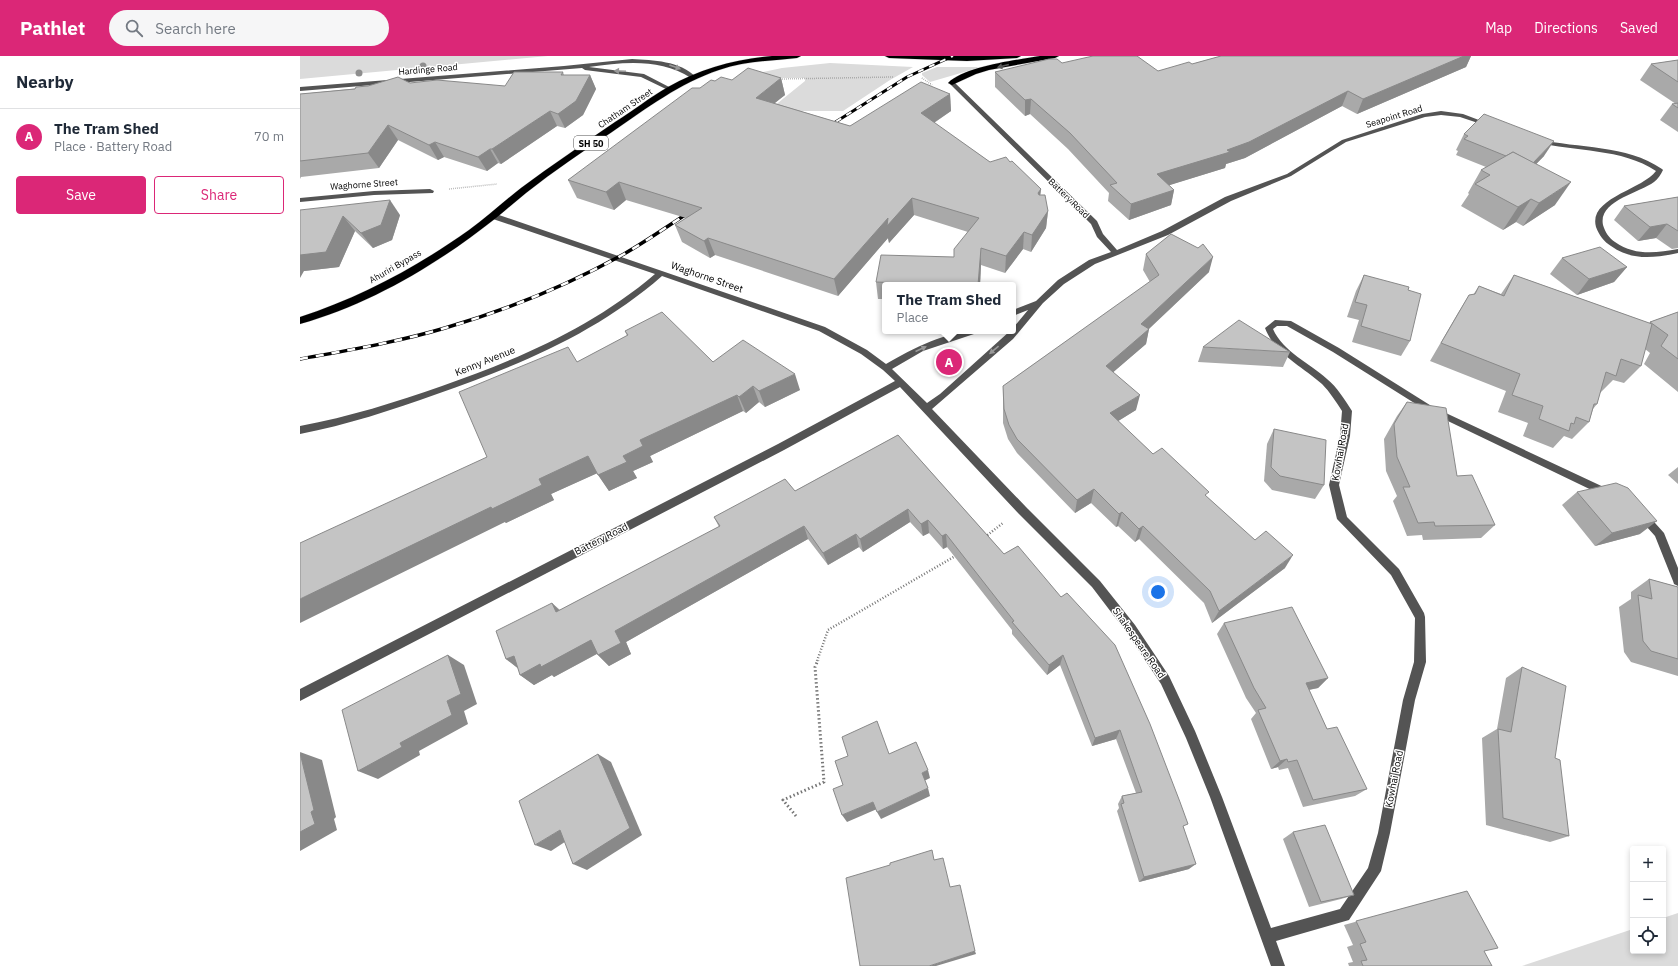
<!DOCTYPE html>
<html lang="en">
<head>
<meta charset="utf-8">
<style>
  :root { --surface:#fff; --page:#f6f6f7; --text:#1f2937; --muted:#747a83; --line:#e0e1e3; --accent:#db2777 }
  body { margin:0; font-family:"IBM Plex Sans",sans-serif; background:var(--page); color:var(--text) }
  .controls { position:absolute; right:12px; bottom:12px; display:grid; overflow:hidden; border-radius:4px; box-shadow:0 2px 6px #0003 }
  .controls button { width:36px; height:36px; display:grid; place-items:center; padding:0; border:0; border-bottom:1px solid var(--line); background:var(--surface); color:var(--text); font:20px sans-serif }
  .you { position:absolute; left:858px; top:536px; width:14px; height:14px; margin:-10px; border:3px solid #fff; border-radius:50%; background:#1a73e8; box-shadow:0 0 0 6px #1a73e833 }
  .badge { display:grid; place-items:center; width:26px; height:26px; border-radius:50%; background:var(--accent); color:#fff; font-size:13px; font-weight:700 }
  .pin { position:absolute; translate:-50% -50%; border:2px solid #fff; box-shadow:0 1px 4px #0006 }
  .popup { position:absolute; left:582px; top:226px; width:134px; height:52px; box-sizing:border-box; display:grid; place-content:center; border-radius:4px; background:var(--surface); filter:drop-shadow(0 1px 3px #0005); font-size:13px; white-space:nowrap; color:var(--muted) }
  .popup b { font-size:15px; color:var(--text) }
  .popup::after { content:''; position:absolute; left:50%; top:100%; margin-left:-8px; border:8px solid transparent; border-top-color:var(--surface) }
  .list { margin:0; padding:0; list-style:none }
  h2 { display:flex; justify-content:space-between; align-items:center; height:52px; margin:0; padding:0 16px; font-size:17px }
  h2 small { font-size:13px; font-weight:400; color:var(--muted) }
  .list li { display:grid; grid-template-columns:26px 1fr auto; gap:12px; align-items:center; box-sizing:border-box; height:56px; padding:0 16px; border-top:1px solid var(--line) }
  .list b { display:block; font-size:15px; white-space:nowrap }
  .list p { margin:0; font-size:13px; white-space:nowrap; color:var(--muted) }
  .list em { font-size:13px; font-style:normal; color:var(--muted) }
  .actions { display:flex; gap:8px; padding:12px 16px }
  .actions a { flex:1; padding:9px 0; border:1px solid var(--accent); border-radius:4px; text-align:center; font-size:14px; color:var(--accent) }
  .actions .main { background:var(--accent); color:#fff }
  .icon { flex:none; width:22px; height:22px; fill:none; stroke:currentColor; stroke-width:2; stroke-linecap:round; stroke-linejoin:round }
  .map { position:relative; flex:none; width:1378px; height:910px; overflow:hidden }
  header { display:flex; align-items:center; gap:24px; box-sizing:border-box; height:56px; padding:0 20px; background:var(--accent); color:#fff }
  header strong { font-size:19px }
  nav { display:flex; gap:22px; margin-inline-start:auto; font-size:14px }
  .search { width:280px; height:36px; background:var(--page); display:flex; align-items:center; gap:10px; box-sizing:border-box; padding:0 14px; border-radius:22px; color:var(--muted); font-size:15px }
  main { display:flex }
  aside { flex:1; background:var(--surface) }
  .map>svg:first-child { display:block }
  .green { fill:#dbdbdb }
  .lines { fill:none; stroke-linecap:round; stroke-linejoin:round }
  .highway-casing { stroke:#dbdbdb; stroke-width:1 }
  .path-far2 { stroke:#767676; stroke-width:1.5; stroke-dasharray:0.5 1.5; stroke-linecap:butt }
  .path-far1 { stroke:#767676; stroke-width:2.5; stroke-dasharray:1 2; stroke-linecap:butt }
  .path { stroke:#767676; stroke-width:3; stroke-dasharray:1.5 2.5; stroke-linecap:butt }
  .minor { fill:#545454; fill-rule:evenodd }
  .highway { fill:#000; fill-rule:evenodd }
  .rail-far1-casing { stroke:#000; stroke-width:3 }
  .rail-casing { stroke:#000; stroke-width:3.5 }
  .rail-far1 { stroke:#fff; stroke-width:2; stroke-dasharray:6; stroke-linecap:butt }
  .rail { stroke:#fff; stroke-width:2.5; stroke-dasharray:8; stroke-linecap:butt }
  .tree { fill:#8e8e8e }
  .wall { fill:#a9a9a9 }
  .shaded-wall { fill:#898989 }
  .building { fill:#c4c4c4; stroke:#898989 }
  .oneway { fill:#595959 }
  .oneway2 { fill:#989898 }
  .labels { text-anchor:middle; dominant-baseline:central; stroke-width:3; stroke-linejoin:round; paint-order:stroke }
  .far-street-label { font-size:9px; fill:#000; stroke:#fff }
  .shield { fill:#fff; stroke:#4c4c4c; stroke-width:1 }
  .shield-label { font-size:9px; font-weight:bold; fill:#000 }
  .street-label { font-size:10px; fill:#000; stroke:#fff }
</style>
</head>
<body>
<header>
<strong>Pathlet</strong>
<div class="search"><svg class="icon" aria-label="search" viewBox="0 0 24 24"><circle cx="10" cy="10" r="6"/><path d="M15 15l6 6"/></svg>Search here</div>
<nav><a>Map</a><a>Directions</a><a>Saved</a></nav>
</header>
<main>
<aside>
<h2>Nearby<small></small></h2>
<ul class="list">
<li><span class="badge">A</span><div><b>The Tram Shed</b><p>Place · Battery Road</p></div><em>70 m</em></li>
</ul>
<div class="actions"><a class="main">Save</a><a>Share</a></div>
</aside>
<div class="map">
<svg width="1378" height="910" viewBox="0 0 1378 910">
  <rect width="100%" height="100%" fill="#fff"/>
  <g class="green">
    <path d="M0 0H248L0 23Z"/>
    <path d="M530 7 613 11 590 24 543 55H468L505 25V22H436L482 12Z"/>
    <path d="M637 11H677L678 12 630 26 622 19V17Z"/>
    <path d="M1378 857V910H1222L1333 873V895H1363V862Z"/>
  </g>
  <g class="lines">
    <defs>
      <g id="highway">
        <path d="M472 0H501L497 2C471 5 445 5 419 14 380 27 347 52 312 76 283 95 254 115 226 137 216 145 206 154 196 162 138 208 71 248 0 268V261C61 241 117 211 169 174 187 161 203 146 221 132 252 109 283 88 315 66 333 55 350 41 368 31 400 13 435 3 472 0Z"/>
        <path d="M585 0H721L717 2 667 5 589 2Z"/>
        <path d="M740 0H759L755 2 689 14 676 18 652 29 648 27C665 10 717 4 740 0Z"/>
      </g>
    </defs>
    <use href="#highway" class="highway-casing"/>
    <g class="path-far2">
      <path d="M622 22 632 29"/>
      <path d="M480 23 593 21"/>
      <path d="M149 133 197 128"/>
    </g>
    <g class="path-far1">
      <path d="M685 481 703 467"/>
      <path d="M517 605 528 574 657 499"/>
    </g>
    <path class="path" d="M496 760 483 744 524 726 515 611 518 604"/>
    <g class="minor">
      <path d="M332 3C353 4 380 5 396 21L391 22C360 2 324 6 289 11L344 18 373 33 368 34 341 21 285 14 282 12 0 35V31L264 10Z"/>
      <path d="M650 26H654L797 165 803 178 817 194 862 175 925 141 987 118 1042 84 1122 58 1141 55 1163 58 1192 69 1187 70 1160 61 1141 59 1125 61 1046 86 991 120 931 145 868 179 795 208 764 228 743 247 713 283 632 353 726 451 800 525 835 569 869 620 895 675 922 741 971 872 1040 853 1068 812 1078 777 1103 644 1114 606 1115 562 1091 519 1037 463 1029 429 1040 380 1042 355C1036 346 1030 336 1022 328 1002 310 975 298 965 272L975 264 991 265 1039 292 1133 351 1310 434 1312 437 1310 440H1304L1127 355 1033 296 987 270H977L973 273C983 296 1010 307 1027 323 1037 331 1045 344 1052 355L1050 380 1039 429 1047 461 1099 513 1124 557 1125 561 1126 606 1115 644 1090 777 1081 815 1049 864 976 885 985 910H971L910 741 886 682 861 628 827 577 792 531 718 457 600 331 484 394 0 645V633L478 388 595 325 583 314 561 298 519 275 362 220C297 277 218 310 137 338 92 354 47 369 0 378V370C49 361 96 346 142 330 219 303 293 271 355 218L190 162V158H196L525 271 567 294 586 308C614 292 646 275 678 275L677 277 623 295 592 313 627 347 640 338 710 275H713V272L728 254 713 260V254L736 245 758 224 789 204 811 196 797 181 791 168 650 28Z"/>
      <path d="M1238 83C1279 93 1326 88 1362 113L1363 114C1361 118 1358 123 1354 126 1339 137 1298 145 1303 169 1305 176 1309 182 1315 186 1335 200 1356 197 1378 193V197C1354 202 1332 205 1311 190 1304 186 1299 179 1296 171 1288 142 1342 134 1356 115 1322 92 1275 96 1236 86L1235 85Z"/>
      <path d="M130 133 134 135 133 137 74 139 0 146V142L74 135Z"/>
      <path d="M1343 457 1347 458 1364 477 1378 512V530L1374 528 1373 525 1355 480 1338 461 1339 458Z"/>
    </g>
    <use href="#highway" class="highway"/>
    <defs>
      <g id="rail-far1">
        <path d="M526 72 607 21 653 0"/>
        <path d="M384 160 392 155"/>
      </g>
      <path id="rail" d="M0 303C49 294 98 286 145 272 207 254 268 229 324 198 345 186 365 172 385 159"/>
    </defs>
    <use href="#rail-far1" class="rail-far1-casing"/>
    <use href="#rail" class="rail-casing"/>
    <use href="#rail-far1" class="rail-far1"/>
    <use href="#rail" class="rail"/>
  </g>
  <g class="tree">
    <circle cx="123" cy="10" r="3.5"/>
    <circle cx="59" cy="17" r="3.5"/>
  </g>
  <g class="wall">
    <path d="M921 0H1171L1166 11 1057 58 1042 50 945 102 926 108 925 112 869 129 874 134 871 149 829 164 808 145 809 137 768 93 730 58 725 60 695 31V16L762 7 858 15 892 8Z"/>
    <path d="M1378 4V76L1360 64 1372 48H1376L1340 24 1351 8Z"/>
    <path d="M263 16 264 19H290L296 33 283 59 265 72 257 70 201 108 198 107 187 115 144 101 138 104 98 84 79 112 1 121 0 123V38L110 27 205 30Z"/>
    <path d="M481 22 485 39 474 47 550 70 650 38 651 55 634 67 690 106H710L741 133 740 139 748 155 746 172 731 196 723 193 705 217 681 209 680 229H585V243H578L576 226 654 201 668 176 614 159 589 187 588 182 538 240 415 199 410 202 382 186 375 169 386 162 326 144 314 154 277 142 268 124 400 32 415 25Z"/>
    <path d="M1164 78 1244 100 1236 108 1255 149 1223 170 1216 166 1203 174 1161 150 1169 138 1168 137 1181 114 1186 111 1156 99 1158 95 1156 94Z"/>
    <path d="M1378 141V192L1372 193 1356 182 1338 185 1314 164 1324 150Z"/>
    <path d="M0 154 100 159 92 184 73 192 55 175 39 211 4 215Z"/>
    <path d="M846 198 909 216 849 273 846 288 813 316 836 354 818 365 853 398 907 441 985 512 912 567 904 547 839 483 835 486 818 470 816 471 791 447 775 457 717 397 708 383 703 367V330L850 226 843 214Z"/>
    <path d="M1262 202 1327 211 1314 226 1277 239 1250 218Z"/>
    <path d="M1064 219 1108 234 1110 285 1101 300 1052 286 1059 264 1047 261 1056 235Z"/>
    <path d="M1214 219 1349 267 1350 266 1378 256V336L1344 308 1350 297 1345 293 1341 310 1324 327 1313 324 1300 337 1297 348 1293 353 1289 366 1272 383 1264 380 1253 392 1223 380 1228 367 1198 356 1206 335 1130 305 1158 257 1169 239H1173L1179 230 1201 238Z"/>
    <path d="M325 275 413 306 500 334 465 351 459 346 446 357 443 355 350 400 353 406 333 415 337 422 309 435 297 417 251 438 254 444 206 467 205 466 187 401 277 306 327 280Z"/>
    <path d="M903 291 990 296 983 311 898 306Z"/>
    <path d="M1107 346 1157 420 1195 469 1181 482 1123 484 1122 479 1107 480 1093 445 1097 440 1086 415 1084 383 1097 360Z"/>
    <path d="M974 373 1024 429 1015 443 972 434 964 425 967 388Z"/>
    <path d="M598 379 704 498 718 490 884 772 889 813 839 826 817 755 819 752 818 748 822 740 836 737 816 683 792 690 760 609 747 619 712 578V574L647 491 643 493 629 477 623 480 610 466 563 496 559 491 528 509 508 483 326 586 331 598 309 610 297 598 254 621 252 619 234 629 220 619 218 612 206 603 252 547 260 554 419 471 414 461 495 435Z"/>
    <path d="M1378 411V428L1368 419Z"/>
    <path d="M1277 436 1340 478 1295 490 1262 449Z"/>
    <path d="M1349 523 1378 531V620L1331 606 1324 596 1319 551 1331 543V536Z"/>
    <path d="M924 567 1028 622 1018 632 1009 634 1027 673 1067 733 1055 740 1003 751 988 712 979 714 978 711 971 713 951 663 956 657 946 642 917 578Z"/>
    <path d="M1222 611 1255 702 1269 780 1250 786 1186 769 1182 682 1197 673 1206 622Z"/>
    <path d="M993 776 1054 839 1041 843 1009 851 983 783Z"/>
    <path d="M1167 835 1184 895 1192 910H1049L1048 907 1053 906 1047 891 1053 889 1044 869Z"/>
  </g>
  <g class="shaded-wall">
    <path d="M1164 0H1171L1166 11 1057 58 1063 43Z"/>
    <path d="M290 19 296 33 283 59 265 72 258 58Z"/>
    <path d="M481 22 485 39 460 59 456 42Z"/>
    <path d="M1048 35 1042 50 945 102 926 108 925 112 854 134 857 118 927 94Z"/>
    <path d="M650 38 651 55 623 74 621 57Z"/>
    <path d="M731 43 730 58 725 60V44Z"/>
    <path d="M250 55 257 70 201 108 192 93Z"/>
    <path d="M88 69 98 84 79 112 68 97Z"/>
    <path d="M1254 85 1244 100 1220 125 1230 110Z"/>
    <path d="M135 86 144 101 138 104 129 89Z"/>
    <path d="M190 93 198 107 187 115 178 101Z"/>
    <path d="M319 126 326 144 314 154 306 136Z"/>
    <path d="M1271 126 1255 149 1223 170 1239 147Z"/>
    <path d="M741 133 739 151 738 137Z"/>
    <path d="M874 134 871 149 829 164 831 148Z"/>
    <path d="M612 142 614 159 589 187 588 182 538 240 534 223 588 162Z"/>
    <path d="M1231 143 1216 166 1203 174 1218 151Z"/>
    <path d="M90 144 100 159 92 184 73 192 61 177Z"/>
    <path d="M748 155 746 172 731 196 732 179Z"/>
    <path d="M43 160 55 175 39 211 4 215 0 222V199Z"/>
    <path d="M1367 168 1356 182 1338 185 1350 171Z"/>
    <path d="M724 176 723 193 705 217 706 200Z"/>
    <path d="M408 182 415 199 410 202 404 185Z"/>
    <path d="M681 192V209L680 229H678Z"/>
    <path d="M913 201 909 216 838 283 841 268Z"/>
    <path d="M1327 211 1314 226 1277 239 1289 223Z"/>
    <path d="M849 273 846 288 803 325 806 310Z"/>
    <path d="M495 318 500 334 465 351 459 335Z"/>
    <path d="M453 330 459 346 446 357 439 341Z"/>
    <path d="M437 339 443 355 350 400 353 406 333 415 337 422 309 435 298 419 340 384Z"/>
    <path d="M840 339 836 354 807 372 810 357Z"/>
    <path d="M288 400 300 416 251 438 254 444 206 467 205 466 0 567V543L239 423Z"/>
    <path d="M794 433 791 447 775 457 777 444Z"/>
    <path d="M608 453 610 466 563 496 560 483Z"/>
    <path d="M822 456 818 470 816 471 819 458Z"/>
    <path d="M628 464 629 477 623 480 621 468Z"/>
    <path d="M1357 465 1340 478 1295 490 1312 477Z"/>
    <path d="M504 470 508 483 326 586 331 598 309 610 298 599 315 575Z"/>
    <path d="M843 470 839 483 835 486 839 473Z"/>
    <path d="M556 478 559 491 528 509 523 497Z"/>
    <path d="M646 478 647 491 643 493 642 480Z"/>
    <path d="M993 499 985 512 912 567 919 555Z"/>
    <path d="M252 547 264 559 256 556Z"/>
    <path d="M291 584 302 595 254 621 252 619 234 629 220 619 240 608Z"/>
    <path d="M148 599 164 609 177 648 164 655 168 668 119 695 120 699 78 723 58 715 100 687 147 645Z"/>
    <path d="M763 599 760 609 747 619 749 609Z"/>
    <path d="M214 600 220 614 206 603Z"/>
    <path d="M1028 622 1018 632 997 636 1006 627Z"/>
    <path d="M820 674 816 683 792 690 795 682Z"/>
    <path d="M0 696 22 704 36 761 34 763 37 774 0 795V776L11 756Z"/>
    <path d="M298 698 311 706 342 779 287 814 273 808Z"/>
    <path d="M987 703 978 711 971 713 980 705Z"/>
    <path d="M628 714 630 722 624 725 622 717Z"/>
    <path d="M628 732 630 740 581 763 577 756Z"/>
    <path d="M573 746 577 753 547 766 542 759Z"/>
    <path d="M260 774 274 780 251 795 235 789Z"/>
    <path d="M896 808 889 813 839 826 844 821Z"/>
    <path d="M675 895 676 898 636 910H629Z"/>
  </g>
  <g class="building">
    <path d="M793 0H837L858 15 889 6 892 8 921 0H1164L1063 43 1048 35 949 86 927 94 930 96 857 118 874 134 831 148 810 129 817 127 770 77 731 43 725 44 695 16 749 3H757L762 7Z"/>
    <path d="M1378 4V26L1351 8Z"/>
    <path d="M448 12 481 22 456 42 550 70 621 26 650 38 621 57 690 106 706 101 710 106 712 105 741 133 738 137 739 139H745L748 155 732 179 724 176 706 200 681 192 678 229H660L576 226 581 199 654 201V193L679 162 612 142 587 170 588 162 534 223 408 182 404 185 375 169 402 152 319 126 306 136 268 124 392 32H400L411 24 415 25 421 21 432 24Z"/>
    <path d="M214 16H263L261 19H290L276 45 258 58 250 55 192 93H190L178 101 135 86 129 89 88 69 68 97 0 105V38L55 33 56 31 68 30 98 21 110 27 137 24 205 30Z"/>
    <path d="M1378 47V52L1372 48Z"/>
    <path d="M1184 58 1254 85 1233 107 1213 96 1206 100 1164 83 1168 80 1164 78Z"/>
    <path d="M1213 96 1271 126 1239 147 1231 143 1218 151 1175 128 1190 119 1181 114Z"/>
    <path d="M1378 141V175L1367 168 1350 171 1324 150Z"/>
    <path d="M90 144 81 169 61 177 43 160 26 196 0 199V154Z"/>
    <path d="M871 178 898 192 903 188 913 201 841 268 849 273 806 310 840 339 810 357 853 398 862 392 909 436 905 439 955 484 966 475 993 499 919 555 910 535 843 470 839 473 822 456 819 458 794 433 777 444 717 383 709 369 704 353 703 330 859 219 846 198Z"/>
    <path d="M1300 191 1327 211 1289 223 1262 202Z"/>
    <path d="M1064 219 1109 231 1108 234 1121 238 1110 285 1061 270 1067 249 1055 246Z"/>
    <path d="M1214 219 1352 268 1341 310 1321 303 1316 320 1306 316 1297 348H1294L1289 366 1276 361 1274 368 1271 367 1269 375 1239 363 1243 350 1212 339 1220 318 1141 287 1169 239 1175 238 1179 230 1204 240Z"/>
    <path d="M362 256 413 306 443 284 495 318 459 335 453 330 439 341 437 339 340 384 343 390 323 400 327 406 298 419 288 400 239 423 242 429 192 453 191 451 0 543V487L187 401 159 336 268 291 277 306 328 279 325 275Z"/>
    <path d="M1378 256V303L1361 290 1368 279 1350 266Z"/>
    <path d="M939 264 990 296 903 291Z"/>
    <path d="M1107 346 1146 352 1157 420 1172 419 1195 469 1135 470 1134 466 1118 467 1103 431H1110L1097 401 1094 368Z"/>
    <path d="M974 373 1026 384 1024 429 980 420 971 411Z"/>
    <path d="M598 379 704 498 718 490 761 541 767 537 815 589 850 668 880 746 888 768 883 770 896 808 844 821 821 748 824 747 822 740 842 736 820 674 795 682 763 599 749 609 712 566 714 565 646 478 642 480 628 464 621 468 608 453 560 483 556 478 523 497 504 470 315 575 321 587 298 599 291 584 241 611 240 608 220 619 214 600 206 603 196 575 252 547 256 556 420 470 414 461 485 423 495 435Z"/>
    <path d="M1316 427 1328 432 1357 465 1312 477 1277 436Z"/>
    <path d="M1349 523 1378 531V603L1351 595 1343 585 1338 539 1352 543Z"/>
    <path d="M992 551 1028 622 1006 627 1027 673 1037 671 1067 733 1013 744 997 704 988 706 987 703 980 705 958 654 966 652 954 632 924 567Z"/>
    <path d="M148 599 161 638 147 645 152 659 100 687 102 691 58 715 42 654Z"/>
    <path d="M1222 611 1266 630 1255 702 1260 704 1269 780 1203 762 1198 673 1211 676Z"/>
    <path d="M577 665 589 698 616 686 628 714 622 717 628 732 577 756 573 746 542 759 533 733 543 729 535 705 548 700 542 681Z"/>
    <path d="M0 697 14 754 11 756 15 768 0 776Z"/>
    <path d="M298 698 330 772 273 808 260 774 235 789 219 745Z"/>
    <path d="M1025 769 1054 839 1021 846 993 776Z"/>
    <path d="M632 794 634 804 643 802 650 831 660 829 675 895 629 910H560L546 822 590 809V807Z"/>
    <path d="M1167 835 1198 892 1184 895 1192 910H1063L1061 905 1067 904 1060 888 1066 886 1056 865Z"/>
  </g>
  <defs><path id="oneway-solid" d="M-6-.8H1V-3.2L6.5 0L1 3.2V.8H-6Z"/></defs>
  <use class="oneway" href="#oneway-solid" transform="translate(703 10) rotate(166)"/>
  <g class="oneway2">
    <use href="#oneway-solid" transform="translate(375 11) rotate(20)"/>
    <use href="#oneway-solid" transform="translate(320 15) rotate(-177)"/>
    <use href="#oneway-solid" transform="translate(621 293) rotate(-24)"/>
    <use href="#oneway-solid" transform="translate(694 294) rotate(140)"/>
  </g>
  <g class="labels">
    <g class="far-street-label">
      <text transform="translate(128 13) rotate(-5)">Hardinge Road</text>
      <text transform="translate(325 52) rotate(-34)">Chatham Street</text>
      <text transform="translate(1094 60) rotate(-17)">Seapoint Road</text>
      <text transform="translate(64 128) rotate(-4)">Waghorne Street</text>
      <text transform="translate(769 142) rotate(44)">Battery Road</text>
      <text transform="translate(95 210) rotate(-30)">Ahuriri Bypass</text>
    </g>
    <rect class="shield" x="274" y="80" width="34" height="14" rx="3"/>
    <g class="shield-label">
      <text x="291" y="87">SH 50</text>
    </g>
    <g class="street-label">
      <text transform="translate(407 221) rotate(19)">Waghorne Street</text>
      <text transform="translate(185 305) rotate(-22)">Kenny Avenue</text>
      <text transform="translate(1040 396) rotate(-80)">Kowhai Road</text>
      <text transform="translate(301 483) rotate(-27)">Battery Road</text>
      <text transform="translate(839 587) rotate(55)">Shakespeare Road</text>
      <text transform="translate(1094 723) rotate(-79)">Kowhai Road</text>
    </g>
  </g>
</svg>
<div class="controls">
<button>+</button>
<button>−</button>
<button><svg class="icon" aria-label="locate" viewBox="0 0 24 24"><circle cx="12" cy="12" r="6"/><path d="M12 2v4M12 18v4M2 12h4M18 12h4"/></svg></button>
</div>
<div class="you"></div>
<div class="pin badge" style="left:649px;top:306px">A</div>
<div class="popup"><b>The Tram Shed</b>Place</div>
</div>
</main>
</body>
</html>
